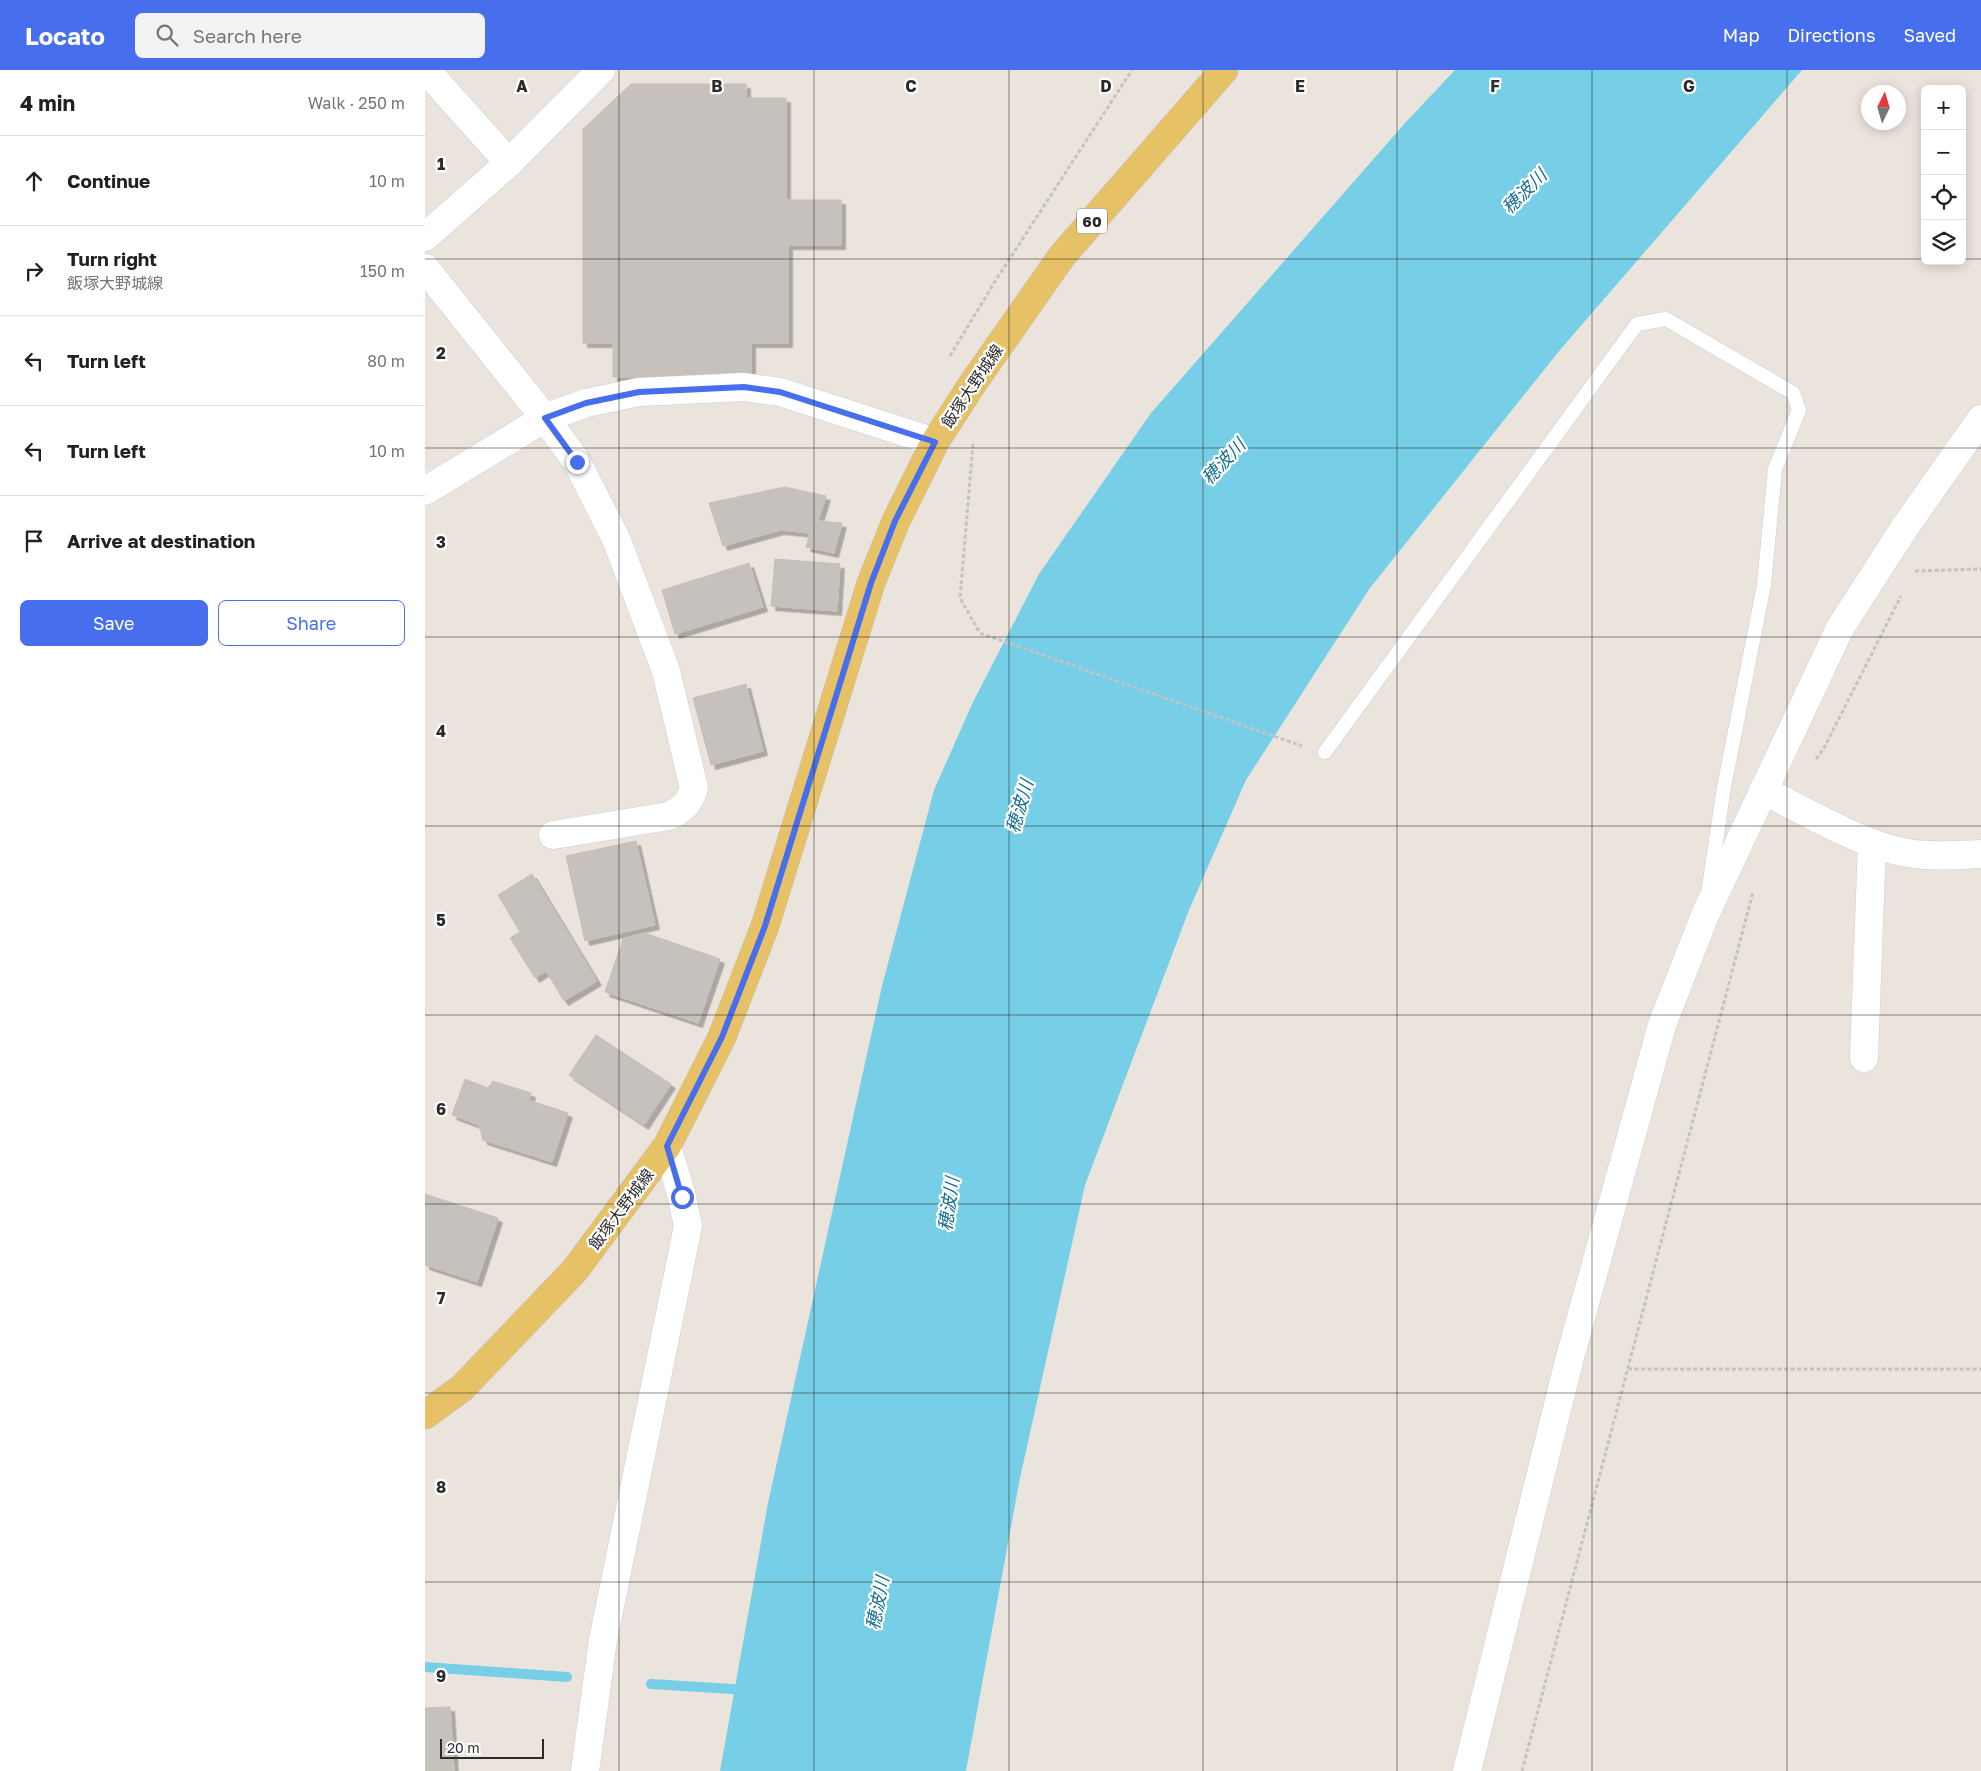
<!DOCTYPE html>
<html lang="en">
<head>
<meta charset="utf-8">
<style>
  :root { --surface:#fff; --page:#f2f2f2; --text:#202124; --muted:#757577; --line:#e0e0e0; --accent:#476fed }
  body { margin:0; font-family:"Golos Text","Noto Sans JP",sans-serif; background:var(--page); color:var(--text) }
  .controls { position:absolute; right:15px; top:15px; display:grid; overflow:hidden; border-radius:8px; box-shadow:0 2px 12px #0003 }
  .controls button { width:45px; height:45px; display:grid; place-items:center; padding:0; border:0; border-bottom:1px solid var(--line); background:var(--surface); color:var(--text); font:25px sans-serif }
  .compass { position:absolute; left:1436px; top:15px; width:45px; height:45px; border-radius:50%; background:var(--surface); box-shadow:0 2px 12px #0003; rotate:5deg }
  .scale { position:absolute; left:15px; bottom:12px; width:104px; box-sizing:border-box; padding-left:5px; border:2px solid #2a2a2a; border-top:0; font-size:14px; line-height:18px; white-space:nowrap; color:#2a2a2a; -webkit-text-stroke:4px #fff; paint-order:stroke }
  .stop { position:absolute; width:15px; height:15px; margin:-11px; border:4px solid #476fed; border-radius:50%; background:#fff }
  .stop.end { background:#476fed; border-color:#fff; box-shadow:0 1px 5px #0008 }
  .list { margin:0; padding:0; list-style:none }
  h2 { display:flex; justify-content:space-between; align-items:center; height:65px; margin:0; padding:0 20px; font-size:21px }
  h2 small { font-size:16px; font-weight:400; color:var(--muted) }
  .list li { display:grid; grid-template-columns:32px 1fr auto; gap:15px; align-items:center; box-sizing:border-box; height:90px; padding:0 20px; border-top:1px solid var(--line) }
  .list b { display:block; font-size:19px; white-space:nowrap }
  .list p { margin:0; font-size:16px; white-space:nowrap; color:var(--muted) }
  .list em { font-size:16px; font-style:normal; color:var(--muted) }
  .actions { display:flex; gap:10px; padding:15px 20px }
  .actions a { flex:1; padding:11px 0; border:1px solid var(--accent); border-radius:8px; text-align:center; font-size:18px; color:var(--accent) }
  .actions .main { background:var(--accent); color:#fff }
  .icon { flex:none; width:28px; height:28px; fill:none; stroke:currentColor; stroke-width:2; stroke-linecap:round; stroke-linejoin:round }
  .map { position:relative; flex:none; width:1556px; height:1701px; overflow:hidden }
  header { display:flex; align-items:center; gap:30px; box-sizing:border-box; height:70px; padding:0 25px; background:var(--accent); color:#fff }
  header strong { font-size:24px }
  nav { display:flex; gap:28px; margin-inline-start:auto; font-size:18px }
  .search { width:350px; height:45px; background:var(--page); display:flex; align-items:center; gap:12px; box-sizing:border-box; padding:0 18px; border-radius:8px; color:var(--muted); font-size:19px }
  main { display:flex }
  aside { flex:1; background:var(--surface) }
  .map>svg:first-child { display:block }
  .water { fill:#76cfe6 }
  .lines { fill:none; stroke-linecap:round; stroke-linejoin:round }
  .stream { stroke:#76cfe6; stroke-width:10 }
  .building { fill:#c6c1bc; stroke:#c6c0b6; filter:url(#shadow) }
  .service-casing { stroke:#cbcfda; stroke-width:15 }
  .minor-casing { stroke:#cbcfda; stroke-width:29 }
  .primary-casing { stroke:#c3c3c3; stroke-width:29 }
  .path { stroke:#c3c3c3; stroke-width:3; stroke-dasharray:4 2.5; stroke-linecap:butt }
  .service { stroke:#fff; stroke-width:14 }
  .minor { stroke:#fff; stroke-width:28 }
  .primary { stroke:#e7c166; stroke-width:28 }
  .route { stroke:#476fed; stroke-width:6 }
  .grid { fill:none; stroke:#2a2a2a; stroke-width:1; stroke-opacity:0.55 }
  .labels { text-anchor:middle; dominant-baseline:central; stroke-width:4.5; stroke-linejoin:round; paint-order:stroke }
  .shield { fill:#fff; stroke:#6a6a6a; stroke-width:1 }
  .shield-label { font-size:15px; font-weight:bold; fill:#2a2a2a }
  .street-label { font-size:16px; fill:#2a2a2a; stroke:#fff }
  .water-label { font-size:18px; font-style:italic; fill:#166e91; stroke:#fff }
  .grid-label { font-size:16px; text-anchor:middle; font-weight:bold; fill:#2a2a2a; stroke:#fff; stroke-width:4.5; stroke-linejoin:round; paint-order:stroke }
</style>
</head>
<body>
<header>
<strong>Locato</strong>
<div class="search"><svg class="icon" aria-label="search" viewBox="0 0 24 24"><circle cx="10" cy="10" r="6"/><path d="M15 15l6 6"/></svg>Search here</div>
<nav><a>Map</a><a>Directions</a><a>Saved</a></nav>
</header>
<main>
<aside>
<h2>4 min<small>Walk · 250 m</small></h2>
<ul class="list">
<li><svg class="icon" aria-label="ahead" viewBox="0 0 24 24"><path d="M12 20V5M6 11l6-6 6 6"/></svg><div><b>Continue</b></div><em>10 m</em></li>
<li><svg class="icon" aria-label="right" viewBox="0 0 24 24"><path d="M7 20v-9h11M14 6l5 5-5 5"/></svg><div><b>Turn right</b><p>飯塚大野城線</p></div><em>150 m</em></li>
<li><svg class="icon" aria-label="left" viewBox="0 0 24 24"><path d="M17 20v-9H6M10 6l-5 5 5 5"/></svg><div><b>Turn left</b></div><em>80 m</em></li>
<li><svg class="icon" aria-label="left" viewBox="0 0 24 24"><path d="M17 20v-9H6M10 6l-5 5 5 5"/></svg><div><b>Turn left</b></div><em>10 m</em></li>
<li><svg class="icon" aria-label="arrive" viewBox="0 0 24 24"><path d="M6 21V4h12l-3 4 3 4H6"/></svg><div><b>Arrive at destination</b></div></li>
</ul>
<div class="actions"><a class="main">Save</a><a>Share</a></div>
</aside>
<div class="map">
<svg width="1556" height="1701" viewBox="0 0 1556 1701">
  <defs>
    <filter id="shadow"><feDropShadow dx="4.5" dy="4.5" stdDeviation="0" flood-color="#0004"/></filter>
  </defs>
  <rect width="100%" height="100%" fill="#ebe4dd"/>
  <path class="water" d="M1030 0H1377L1135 280 945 518 821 710 764 840 660 1115 595 1408 541 1701H295L343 1433 457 916 509 720 548 632 614 504 726 343 981 52Z"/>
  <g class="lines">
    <g class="stream">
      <path d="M0 1597 142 1607"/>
      <path d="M226 1614 323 1620"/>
    </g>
  </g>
  <g class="building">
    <path d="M206 14H321V28H361V130H416V175H363V273H326V306L188 307V273H158V59Z"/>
    <path d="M360 417 401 426 393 451 417 453 409 483 381 477 385 463 355 460 298 476 284 433Z"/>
    <path d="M350 489 415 494 412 541 346 536Z"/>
    <path d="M324 493 338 537 250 564 237 520Z"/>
    <path d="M321 614 338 681 286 695 268 628Z"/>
    <path d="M211 771 230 855 160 871 141 786Z"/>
    <path d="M107 804 172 911 139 931 121 901 110 908 85 868 95 862 73 825Z"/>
    <path d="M220 863 295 889 273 953 180 922 198 869Z"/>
    <path d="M171 965 246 1014 219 1055 144 1005Z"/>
    <path d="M40 1009 63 1018 68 1011 106 1023 104 1030 143 1043 127 1092 58 1070 54 1055 27 1045Z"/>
    <path d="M0 1124 73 1148 52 1212 0 1195Z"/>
    <path d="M25 1637 29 1701H0V1638Z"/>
  </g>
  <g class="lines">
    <defs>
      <path id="service" d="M900 682 1212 254 1241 249 1368 323 1374 340 1350 399 1339 515 1299 717 1284 817"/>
      <g id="minor">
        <path d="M1 0 84 93"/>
        <path d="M0 167 84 93 176 0"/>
        <path d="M0 198 120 348 152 392 192 471 241 601 269 718C264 734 258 739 244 746L128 765"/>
        <path d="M0 421 120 348 161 333 214 322 319 317 355 322 510 372"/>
        <path d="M1338 720C1377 740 1441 777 1483 783 1507 787 1532 785 1556 784"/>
        <path d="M1439 988 1447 773"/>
        <path d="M160 1701 178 1570 263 1156 257 1127 242 1076"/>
        <path d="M1042 1701 1144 1291 1237 955 1280 845 1415 558 1480 457 1556 349"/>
      </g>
      <path id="primary" d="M0 1345 37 1318 150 1200 242 1076 297 967 340 856 446 513 471 451 510 372 548 313 637 186 799 0"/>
    </defs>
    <use href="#service" class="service-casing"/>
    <use href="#minor" class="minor-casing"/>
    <use href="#primary" class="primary-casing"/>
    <g class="path">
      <path d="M525 286 569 213 707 0"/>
      <path d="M548 374 535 528 555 563 877 676"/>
      <path d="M1490 501 1556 499"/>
      <path d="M1391 689 1399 678 1476 526"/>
      <path d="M1203 1299H1556"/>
      <path d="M1097 1701 1328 822"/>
    </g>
    <use href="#service" class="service"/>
    <use href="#minor" class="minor"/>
    <use href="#primary" class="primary"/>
  </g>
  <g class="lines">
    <path class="route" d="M152 392 120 348 161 333 214 322 319 317 355 322 510 372 470 451 446 513 340 856 297 967 242 1076 257 1127"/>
  </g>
  <path class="grid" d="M194 0V1701M389 0V1701M584 0V1701M778 0V1701M972 0V1701M1167 0V1701M1362 0V1701M0 189H1500M1537 189H1556M0 378H1556M0 567H1556M0 756H1556M0 945H1556M0 1134H1556M0 1323H1556M0 1512H1556"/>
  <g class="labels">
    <rect class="shield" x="652" y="138.5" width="30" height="25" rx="4"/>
    <g class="shield-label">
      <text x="667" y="151">60</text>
    </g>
    <g class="street-label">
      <text transform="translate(547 316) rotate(-56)">飯塚大野城線</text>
      <text transform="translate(196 1139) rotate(-53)">飯塚大野城線</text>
    </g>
    <g class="water-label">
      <text transform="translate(1099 121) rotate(-45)">穂波川</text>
      <text transform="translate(798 391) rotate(-47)">穂波川</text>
      <text transform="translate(594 736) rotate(-74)">穂波川</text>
      <text transform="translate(523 1134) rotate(-82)">穂波川</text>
      <text transform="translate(452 1533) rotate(-79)">穂波川</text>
    </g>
  </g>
  <g class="grid-label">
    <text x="97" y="22">A</text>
    <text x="292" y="22">B</text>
    <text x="486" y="22">C</text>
    <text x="681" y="22">D</text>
    <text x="875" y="22">E</text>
    <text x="1070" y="22">F</text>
    <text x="1264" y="22">G</text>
    <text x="16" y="100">1</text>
    <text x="16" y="289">2</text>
    <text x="16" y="478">3</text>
    <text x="16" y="667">4</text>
    <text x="16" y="856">5</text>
    <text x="16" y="1045">6</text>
    <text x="16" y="1234">7</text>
    <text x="16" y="1423">8</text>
    <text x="16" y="1612">9</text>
  </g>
</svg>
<div class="controls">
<button>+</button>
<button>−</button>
<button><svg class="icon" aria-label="locate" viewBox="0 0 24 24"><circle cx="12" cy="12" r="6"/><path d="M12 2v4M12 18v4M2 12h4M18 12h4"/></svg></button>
<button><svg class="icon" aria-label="layers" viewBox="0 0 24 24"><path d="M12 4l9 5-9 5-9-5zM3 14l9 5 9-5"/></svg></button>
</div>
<svg class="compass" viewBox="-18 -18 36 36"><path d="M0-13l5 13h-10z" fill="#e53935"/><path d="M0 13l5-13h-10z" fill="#757577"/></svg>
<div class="scale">20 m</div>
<div class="stop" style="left:257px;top:1127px"></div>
<div class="stop end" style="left:152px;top:392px"></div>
</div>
</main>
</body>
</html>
